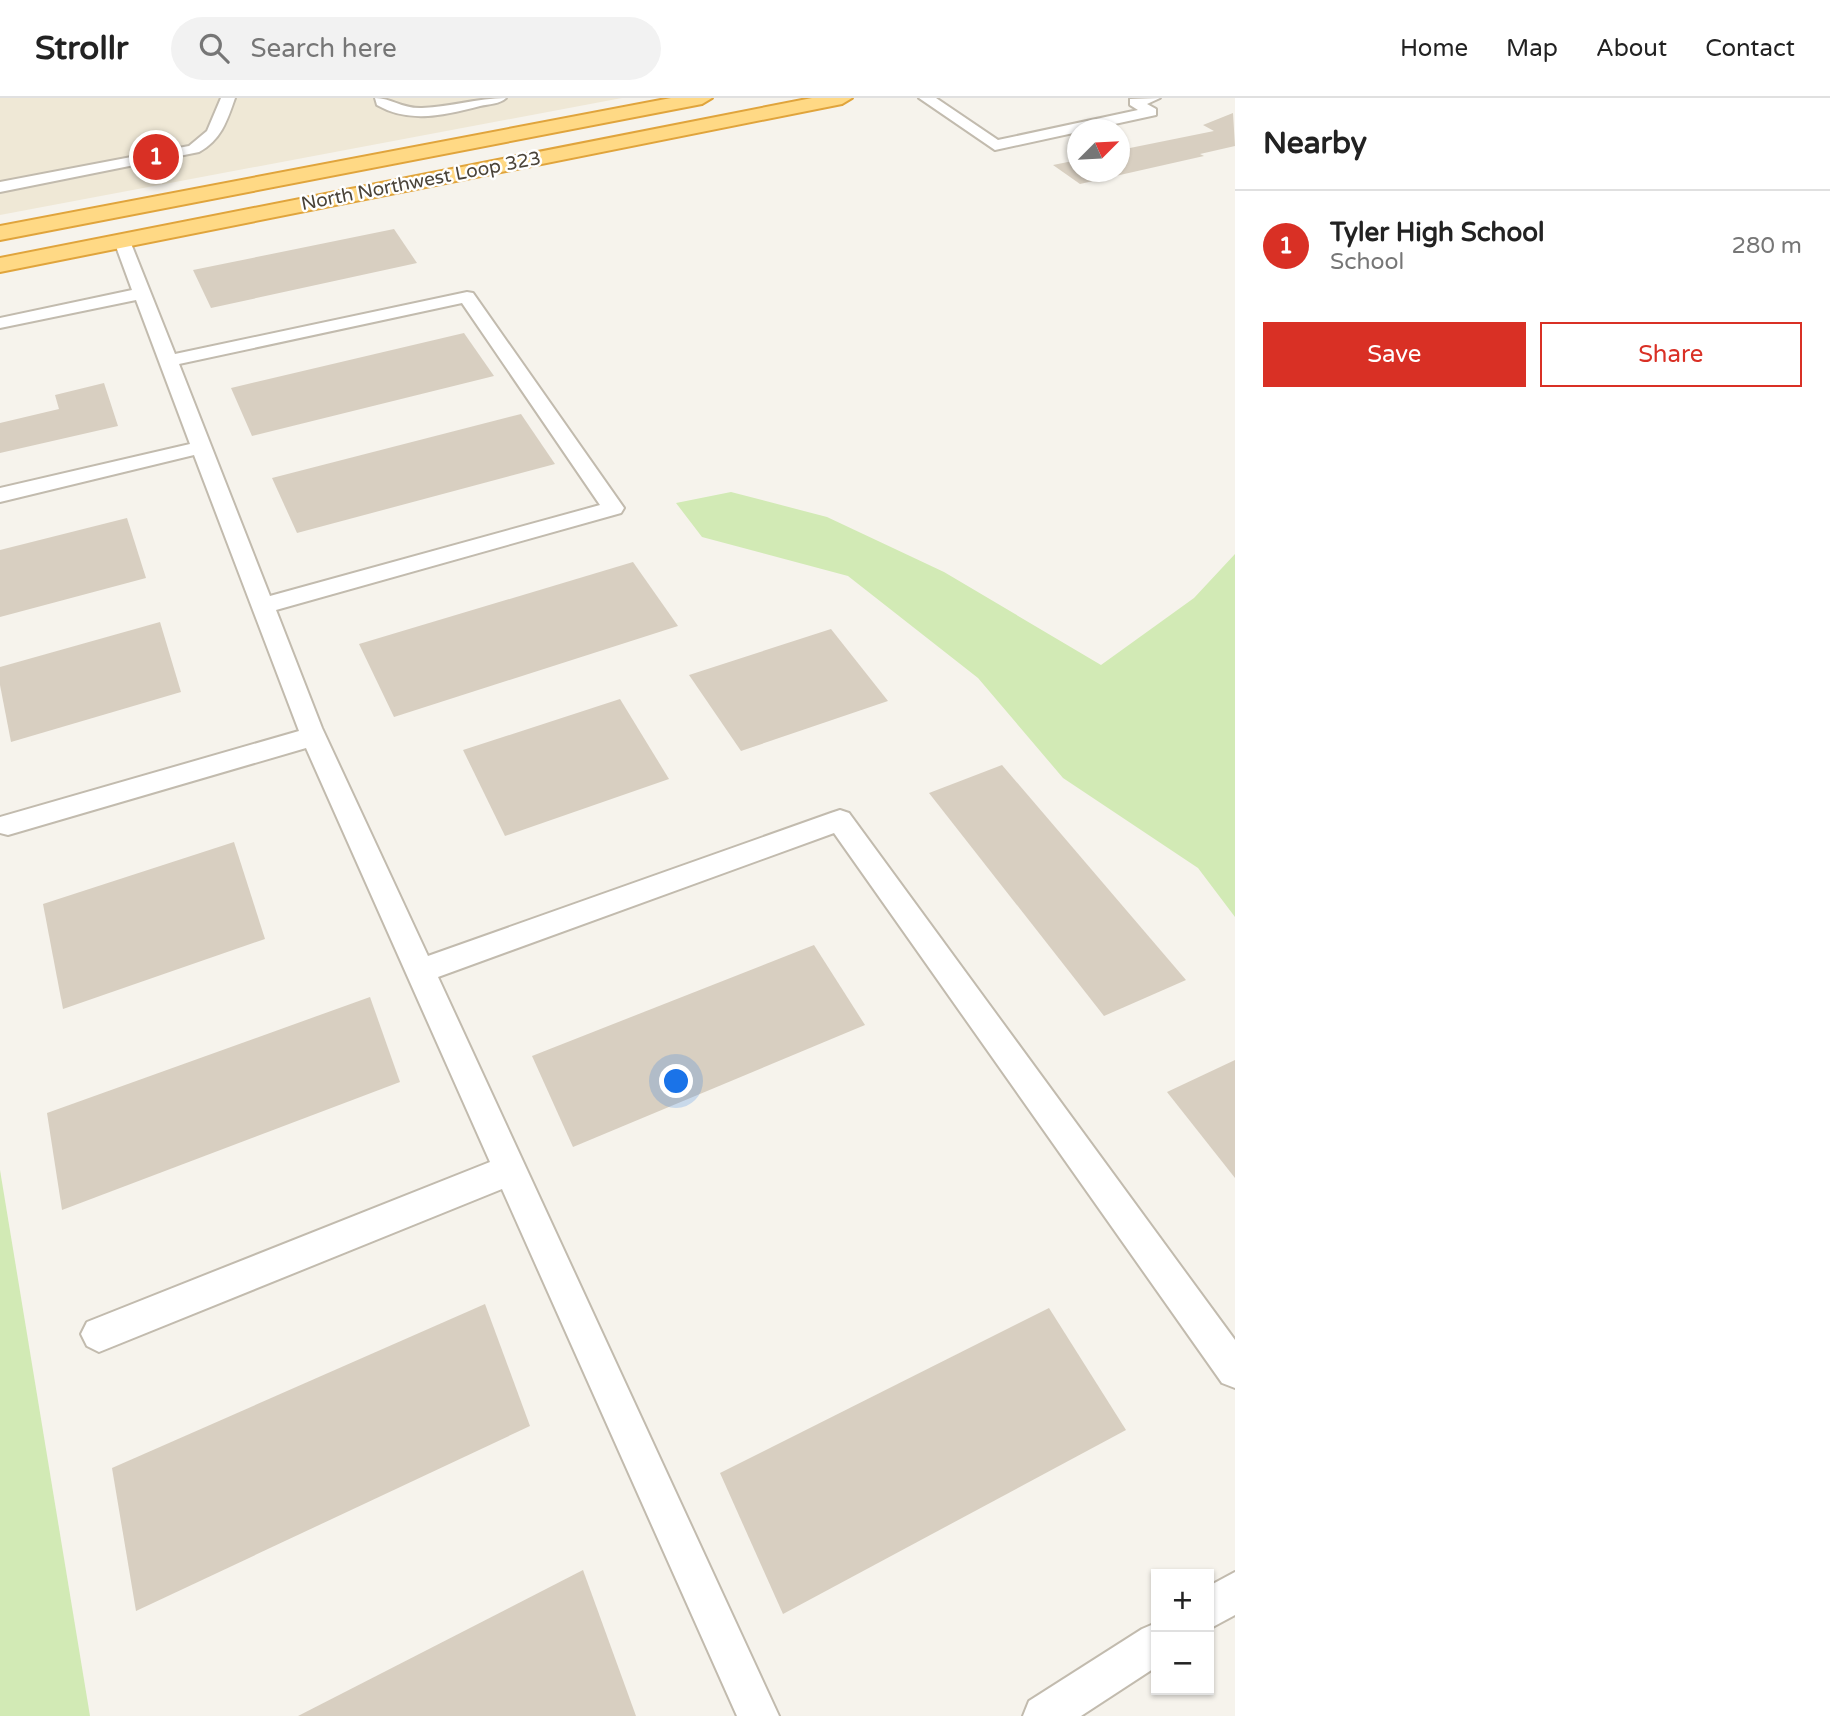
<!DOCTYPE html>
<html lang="en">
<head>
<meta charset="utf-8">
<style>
  :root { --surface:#fff; --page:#f2f2f2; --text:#222; --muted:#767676; --line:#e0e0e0; --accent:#d93025 }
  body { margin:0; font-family:"Varela Round",sans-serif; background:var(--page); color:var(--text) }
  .controls { position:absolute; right:21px; bottom:21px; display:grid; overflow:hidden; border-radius:0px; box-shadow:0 2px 5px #0004 }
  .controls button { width:63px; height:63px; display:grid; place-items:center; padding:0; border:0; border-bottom:2px solid var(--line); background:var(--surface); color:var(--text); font:35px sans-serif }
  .compass { position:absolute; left:1067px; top:21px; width:63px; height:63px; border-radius:50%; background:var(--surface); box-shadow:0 2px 5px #0004; rotate:66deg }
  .you { position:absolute; left:677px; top:984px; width:24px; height:24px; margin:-18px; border:5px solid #fff; border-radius:50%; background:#1a73e8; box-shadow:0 0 0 10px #1a73e833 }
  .badge { display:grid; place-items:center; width:46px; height:46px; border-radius:50%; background:var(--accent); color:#fff; font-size:23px; font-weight:700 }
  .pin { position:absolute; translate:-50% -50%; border:4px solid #fff; box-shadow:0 2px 7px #0006 }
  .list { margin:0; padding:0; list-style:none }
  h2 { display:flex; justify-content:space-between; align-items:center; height:91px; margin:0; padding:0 28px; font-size:30px }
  h2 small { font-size:23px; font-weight:400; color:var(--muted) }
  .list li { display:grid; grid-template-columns:46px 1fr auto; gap:21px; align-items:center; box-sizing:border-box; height:112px; padding:0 28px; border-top:2px solid var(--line) }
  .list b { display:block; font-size:26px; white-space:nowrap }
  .list p { margin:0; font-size:23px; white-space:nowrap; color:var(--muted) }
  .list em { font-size:23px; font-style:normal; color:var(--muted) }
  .actions { display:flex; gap:14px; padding:21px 28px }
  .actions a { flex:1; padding:16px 0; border:2px solid var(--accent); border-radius:0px; text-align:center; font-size:24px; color:var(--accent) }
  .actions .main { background:var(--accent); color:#fff }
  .icon { flex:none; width:38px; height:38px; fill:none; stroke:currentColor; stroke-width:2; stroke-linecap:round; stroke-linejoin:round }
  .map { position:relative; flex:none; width:1235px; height:1618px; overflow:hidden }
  header { display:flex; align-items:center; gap:42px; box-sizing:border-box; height:98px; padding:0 35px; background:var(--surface); border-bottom:2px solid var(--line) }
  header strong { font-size:33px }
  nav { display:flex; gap:38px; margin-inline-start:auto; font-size:24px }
  .search { width:490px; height:63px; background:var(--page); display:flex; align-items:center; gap:18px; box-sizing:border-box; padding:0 24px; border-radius:38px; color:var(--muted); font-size:26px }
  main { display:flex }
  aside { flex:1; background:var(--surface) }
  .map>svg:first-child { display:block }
  .education { fill:#efe8d6 }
  .green { fill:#d2eab5 }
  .building { fill:#d8cfc1 }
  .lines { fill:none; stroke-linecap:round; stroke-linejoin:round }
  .service-casing { stroke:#c2bbae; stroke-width:4 }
  .trunk-casing { stroke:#e0a43c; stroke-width:4 }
  .service { fill:#fff; fill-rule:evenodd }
  .trunk { fill:#ffd985; fill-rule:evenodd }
  .labels { text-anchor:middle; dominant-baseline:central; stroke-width:5; stroke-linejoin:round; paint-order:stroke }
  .far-street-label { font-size:19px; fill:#4b4439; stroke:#fff }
</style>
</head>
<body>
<header>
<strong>Strollr</strong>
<div class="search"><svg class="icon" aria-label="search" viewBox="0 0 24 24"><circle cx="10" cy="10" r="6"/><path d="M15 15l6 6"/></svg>Search here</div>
<nav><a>Home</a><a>Map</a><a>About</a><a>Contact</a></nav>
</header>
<main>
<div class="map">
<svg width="1235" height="1618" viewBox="0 0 1235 1618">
  <rect width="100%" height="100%" fill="#f6f3ec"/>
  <path class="education" d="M0 0H622L0 117Z"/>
  <g class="green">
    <path d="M731 394 827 419 944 474 1101 567 1194 500 1235 456V819L1198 770 1063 680 978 580 848 478 702 439 676 405Z"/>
    <path d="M0 1072 90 1618H0Z"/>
  </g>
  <g class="building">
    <path d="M1233 15 1235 48 1200 56 1204 58 1080 86 1053 67 1078 62V74H1120V52L1214 33 1203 27Z"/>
    <path d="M394 131 417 165 211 210 193 172Z"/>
    <path d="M464 235 494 278 252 338 231 290Z"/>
    <path d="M104 285 118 328 0 355V325L59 311 55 297Z"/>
    <path d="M521 316 555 366 297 435 272 380Z"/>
    <path d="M127 420 146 480 0 519V452Z"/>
    <path d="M633 464 678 528 394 619 359 546Z"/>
    <path d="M160 524 181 594 11 644 0 587V569Z"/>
    <path d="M831 531 888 603 741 653 689 577Z"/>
    <path d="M620 601 669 681 505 738 463 652Z"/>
    <path d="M1002 667 1186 882 1104 918 929 695Z"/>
    <path d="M234 744 265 841 63 911 43 806Z"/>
    <path d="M814 847 865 927 573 1049 532 958Z"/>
    <path d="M370 899 400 984 62 1112 47 1015Z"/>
    <path d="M1235 962V1080L1167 994Z"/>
    <path d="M485 1206 530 1328 136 1513 112 1370Z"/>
    <path d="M1049 1210 1126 1332 783 1516 720 1375Z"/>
    <path d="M583 1472 636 1618H298Z"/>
  </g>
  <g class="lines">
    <defs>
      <g id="service">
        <path d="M221 0H235C227 23 221 42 199 54L0 94V84L189 48 207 33Z"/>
        <path d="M375 0C391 0 403 11 422 10 451 9 477 0 506 0 500 6 489 6 480 8 445 17 410 26 377 7Z"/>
        <path d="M919 0H936L998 42 1138 12 1130 7V1L1160 0 1147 6 1156 11V17L995 52Z"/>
        <path d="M122 138 130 143 175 256 467 194 473 195 624 410 621 415 276 512 322 630 428 858 831 715 840 712 849 715 1235 1242V1290L1222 1285 834 735 438 879 779 1618H737L502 1091 99 1254 87 1248 81 1236 87 1224 490 1064 306 650 8 737 0 735V719L299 633 194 357 0 404V390L190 346 136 202 0 230V220L132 192 114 143ZM462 205 600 407 270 498 179 266Z"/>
        <path d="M1235 1474V1517L1209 1531V1488Z"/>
        <path d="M1156 1525V1569L1081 1618H1023L1029 1603 1142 1531Z"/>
      </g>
      <g id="trunk">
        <path d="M671 0H712L702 6 0 142V128Z"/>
        <path d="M812 0H852L842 6 0 174V160Z"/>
      </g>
    </defs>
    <use href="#service" class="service-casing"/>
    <use href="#trunk" class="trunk-casing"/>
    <use href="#service" class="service"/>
    <use href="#trunk" class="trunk"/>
  </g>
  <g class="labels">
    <g class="far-street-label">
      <text transform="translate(421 83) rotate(-11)">North Northwest Loop 323</text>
    </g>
  </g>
</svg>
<div class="controls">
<button>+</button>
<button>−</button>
</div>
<svg class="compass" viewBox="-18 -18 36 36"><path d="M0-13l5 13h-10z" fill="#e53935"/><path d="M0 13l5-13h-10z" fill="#767676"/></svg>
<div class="you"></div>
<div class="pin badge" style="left:156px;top:59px">1</div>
</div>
<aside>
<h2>Nearby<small></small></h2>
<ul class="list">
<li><span class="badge">1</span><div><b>Tyler High School</b><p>School</p></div><em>280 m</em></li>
</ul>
<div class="actions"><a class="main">Save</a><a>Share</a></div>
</aside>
</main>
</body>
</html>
